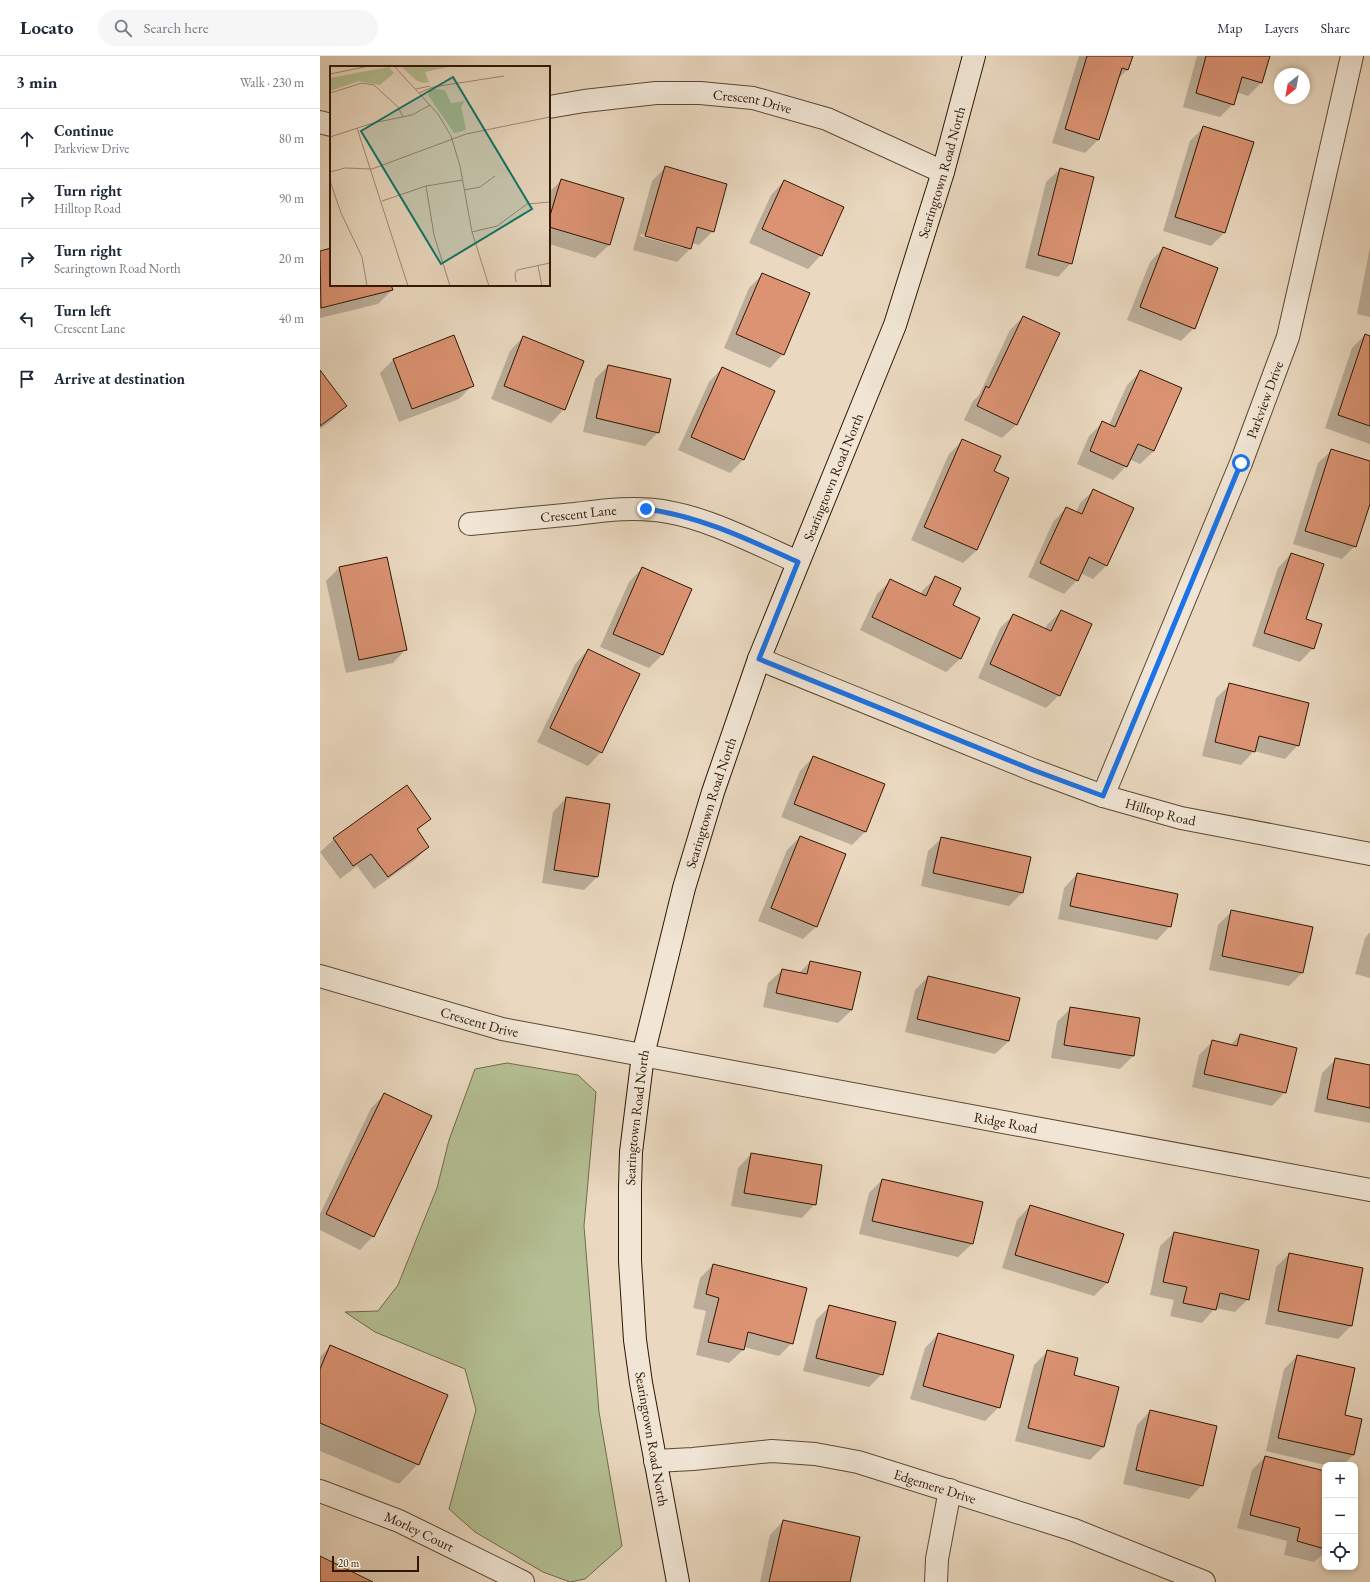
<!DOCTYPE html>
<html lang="en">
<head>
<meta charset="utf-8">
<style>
  :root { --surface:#fff; --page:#f6f6f7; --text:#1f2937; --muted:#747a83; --line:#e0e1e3 }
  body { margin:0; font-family:"EB Garamond",serif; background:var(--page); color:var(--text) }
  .controls { position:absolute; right:12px; bottom:12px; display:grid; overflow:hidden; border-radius:8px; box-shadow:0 2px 6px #0003 }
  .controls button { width:36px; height:36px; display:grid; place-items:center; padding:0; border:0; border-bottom:1px solid var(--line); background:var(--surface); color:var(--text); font:20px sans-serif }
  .compass { position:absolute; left:954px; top:12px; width:36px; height:36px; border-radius:50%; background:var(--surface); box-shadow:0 2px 6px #0003; rotate:211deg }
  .scale { position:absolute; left:12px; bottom:10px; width:87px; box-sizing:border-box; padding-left:4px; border:2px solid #301603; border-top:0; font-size:11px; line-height:14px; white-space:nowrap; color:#301603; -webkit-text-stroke:3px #f1e6d6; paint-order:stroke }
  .stop { position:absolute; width:12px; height:12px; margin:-9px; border:3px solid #1a73e8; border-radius:50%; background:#fff }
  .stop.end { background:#1a73e8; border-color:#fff; box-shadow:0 1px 4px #0008 }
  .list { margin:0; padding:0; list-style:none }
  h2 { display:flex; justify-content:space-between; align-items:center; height:52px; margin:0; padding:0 16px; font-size:17px }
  h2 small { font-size:13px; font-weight:400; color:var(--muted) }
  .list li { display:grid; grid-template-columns:26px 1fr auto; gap:12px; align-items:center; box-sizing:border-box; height:60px; padding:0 16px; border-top:1px solid var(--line) }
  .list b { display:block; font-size:15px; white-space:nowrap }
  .list p { margin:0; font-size:13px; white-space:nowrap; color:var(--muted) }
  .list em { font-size:13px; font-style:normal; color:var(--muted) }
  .icon { flex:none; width:22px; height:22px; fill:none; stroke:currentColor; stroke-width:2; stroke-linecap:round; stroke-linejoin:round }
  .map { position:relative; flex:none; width:1050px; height:1526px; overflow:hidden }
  header { display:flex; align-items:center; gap:24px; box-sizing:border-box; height:56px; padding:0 20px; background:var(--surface); border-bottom:1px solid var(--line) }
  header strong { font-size:19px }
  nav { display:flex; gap:22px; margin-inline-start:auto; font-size:14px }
  .search { width:280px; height:36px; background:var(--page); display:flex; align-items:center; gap:10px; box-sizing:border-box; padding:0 14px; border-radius:22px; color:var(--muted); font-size:15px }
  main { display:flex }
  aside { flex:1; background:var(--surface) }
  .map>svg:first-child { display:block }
  .green { fill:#b4c094; stroke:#726b4c }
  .shadow { fill:#0003; fill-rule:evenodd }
  .building { fill:#db9373; stroke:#301603 }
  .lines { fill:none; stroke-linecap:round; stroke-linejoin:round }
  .street-casing { stroke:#5e4732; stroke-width:24 }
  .secondary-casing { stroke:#301603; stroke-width:24 }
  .street { stroke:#f1e6d6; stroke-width:22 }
  .secondary { stroke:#f1e6d6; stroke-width:22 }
  .route { stroke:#1a73e8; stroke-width:5 }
  .labels { text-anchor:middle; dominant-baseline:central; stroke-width:3.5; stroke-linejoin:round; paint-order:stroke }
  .street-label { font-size:14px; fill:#301603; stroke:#f1e6d6 }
  .inset-road { fill:none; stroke:#a08b74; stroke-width:1 }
  .view { fill:#0f766e; fill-opacity:0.15; stroke:#0f766e; stroke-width:2 }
  .inset-edge { fill:none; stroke:#301603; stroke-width:2 }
</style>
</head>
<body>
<header>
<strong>Locato</strong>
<div class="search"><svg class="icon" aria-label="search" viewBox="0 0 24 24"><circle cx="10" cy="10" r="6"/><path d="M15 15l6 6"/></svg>Search here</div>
<nav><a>Map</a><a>Layers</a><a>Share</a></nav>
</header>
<main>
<aside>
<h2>3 min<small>Walk · 230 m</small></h2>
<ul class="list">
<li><svg class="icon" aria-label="ahead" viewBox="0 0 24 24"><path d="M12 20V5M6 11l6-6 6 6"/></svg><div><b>Continue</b><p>Parkview Drive</p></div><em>80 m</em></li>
<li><svg class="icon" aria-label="right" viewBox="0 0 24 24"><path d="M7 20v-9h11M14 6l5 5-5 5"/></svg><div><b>Turn right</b><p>Hilltop Road</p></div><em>90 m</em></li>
<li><svg class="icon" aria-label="right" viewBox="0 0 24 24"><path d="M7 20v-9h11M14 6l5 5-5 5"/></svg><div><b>Turn right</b><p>Searingtown Road North</p></div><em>20 m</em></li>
<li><svg class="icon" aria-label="left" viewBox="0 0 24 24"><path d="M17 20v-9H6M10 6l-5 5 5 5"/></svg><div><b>Turn left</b><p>Crescent Lane</p></div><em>40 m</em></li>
<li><svg class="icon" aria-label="arrive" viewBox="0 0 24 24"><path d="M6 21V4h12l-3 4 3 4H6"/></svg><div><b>Arrive at destination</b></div></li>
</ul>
</aside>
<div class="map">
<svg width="1050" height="1526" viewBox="0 0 1050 1526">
  <rect width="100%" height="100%" fill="#ead9c0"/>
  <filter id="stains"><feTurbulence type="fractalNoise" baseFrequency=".005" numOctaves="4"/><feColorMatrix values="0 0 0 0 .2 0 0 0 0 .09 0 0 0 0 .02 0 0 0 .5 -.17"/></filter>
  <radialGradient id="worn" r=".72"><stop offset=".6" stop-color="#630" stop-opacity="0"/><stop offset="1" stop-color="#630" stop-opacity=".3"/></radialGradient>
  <path class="green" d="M187 1007 258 1019 276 1036 264 1170 279 1356 302 1490 265 1523 250 1526 223 1516 155 1476 129 1453 156 1354 145 1313 55 1276 25 1256 58 1255 78 1229 117 1132 129 1084 155 1013Z"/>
  <g class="shadow">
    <path d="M759 0H812L807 14 797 24 778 84 765 97 732 87Z"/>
    <path d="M877 0H949L942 26 928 40 916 36 913 48 900 61 863 51Z"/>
    <path d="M884 71 905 176 891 190 843 175 870 85Z"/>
    <path d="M345 112 393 175 379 189 372 187 370 193 357 206 313 194 332 125ZM321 178 363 190V192L320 180Z"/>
    <path d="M740 113 751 207 738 221 705 212 726 126Z"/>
    <path d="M242 124 303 142 289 189 275 202 229 188V136Z"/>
    <path d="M464 125 501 199 488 213 429 187 451 139Z"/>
    <path d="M1050 191V261L1037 258Z"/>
    <path d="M843 192 874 272 861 285 807 264 830 206Z"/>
    <path d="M11 194V229H70L72 234 58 248 0 262V196Z"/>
    <path d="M443 218 463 298 450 312 404 292 429 232Z"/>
    <path d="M703 261 738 278 696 369 682 382 644 364 653 345 659 339 690 274Z"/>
    <path d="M1045 279 1050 281V388L1005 372 1032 292Z"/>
    <path d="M133 280 152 330 139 343 79 366 60 317 73 304Z"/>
    <path d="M203 281 244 353 231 367 171 343 190 295Z"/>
    <path d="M288 310 338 376 325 390 263 376 275 323Z"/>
    <path d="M402 312 454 335 423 404 410 417 358 394 389 326Z"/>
    <path d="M821 315 834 395 820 408 809 403 806 410 793 424 757 408 769 380 783 366 789 369 807 329Z"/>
    <path d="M0 316 26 350 12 364 0 373Z"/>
    <path d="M643 384 657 494 643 507 591 484 629 398Z"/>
    <path d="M1012 394 1050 406V444L1035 490 1022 503 973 488 998 407Z"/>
    <path d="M774 434 786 510 773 523 760 517 757 524 744 538 708 521 733 466 746 452 756 457 760 447Z"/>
    <path d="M971 498 985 564 993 592 980 606 932 590 958 512Z"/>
    <path d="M66 502 86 593 73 607 26 617 6 525 19 512Z"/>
    <path d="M322 512 371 534 342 599 329 612 280 591 309 526Z"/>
    <path d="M616 521 632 550 659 563 640 603 626 616 540 574 557 538 570 525 600 539 602 535Z"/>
    <path d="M741 555 739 639 726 652 658 622 680 572 693 559 725 573 727 569Z"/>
    <path d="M268 594 281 696 268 710 217 686 255 608Z"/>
    <path d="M910 629 978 689 965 703 934 695 921 709 882 700 896 642Z"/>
    <path d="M493 701 545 776 532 789 461 761 480 715Z"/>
    <path d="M246 742 277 821 264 834 222 827 233 756Z"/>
    <path d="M110 763 97 775 108 791 95 804 54 833 37 810 20 823 0 796 14 783Z"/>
    <path d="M480 781 497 870 483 883 438 865 467 794Z"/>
    <path d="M622 782 702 837 689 850 601 830 608 795Z"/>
    <path d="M757 818 850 870 837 884 738 863 744 832Z"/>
    <path d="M911 856 983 916 969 930 889 914 898 869Z"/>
    <path d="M1050 876V922L1035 918 1045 882Z"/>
    <path d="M490 906 532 954 518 967 443 951 448 927 462 914 479 917Z"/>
    <path d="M608 921 699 943 689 985 675 998 585 976 595 934Z"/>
    <path d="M750 953 813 1000 800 1013 731 1002 737 966Z"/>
    <path d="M920 979 965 1036 952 1050 872 1031 879 999 893 985 910 989Z"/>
    <path d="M1016 1003 1050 1010V1067L994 1056 1002 1017Z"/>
    <path d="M64 1039 53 1180 40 1194 0 1174V1158L51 1052Z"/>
    <path d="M431 1098 495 1148 482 1162 411 1150 418 1112Z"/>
    <path d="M562 1124 661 1147 652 1188 638 1201 539 1178 549 1137Z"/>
    <path d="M710 1150 787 1227 774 1240 682 1212 697 1164Z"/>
    <path d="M854 1177 928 1243 915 1256 895 1252 882 1267 850 1260 854 1244 830 1239 840 1190Z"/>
    <path d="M969 1198 1031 1270 1018 1283 945 1268 956 1211Z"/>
    <path d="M393 1209 472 1287 459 1300 424 1291 423 1294 409 1307 376 1299 386 1255 373 1252 380 1222Z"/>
    <path d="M509 1251 562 1318 549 1331 483 1315 496 1264Z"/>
    <path d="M618 1278 679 1351 665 1365 590 1343 605 1292Z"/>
    <path d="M10 1291 98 1408 79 1428 0 1395V1301Z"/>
    <path d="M727 1296 753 1320 783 1391 770 1404 695 1385 714 1309Z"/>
    <path d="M977 1300 1024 1360 1041 1364 1033 1399 1023 1409H1005L946 1395 964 1313Z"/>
    <path d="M830 1355 882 1429 869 1443 803 1428 817 1369Z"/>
    <path d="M945 1401 1005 1416V1496L994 1506 964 1499 967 1485 917 1472 932 1414Z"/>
    <path d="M463 1465 529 1526H440L450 1479Z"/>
  </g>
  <g class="building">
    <path d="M767 0H813L808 14 802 12 779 84 745 73Z"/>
    <path d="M886 0H950L942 27 922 21 914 49 876 37Z"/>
    <path d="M883 70 934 86 905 177 855 161Z"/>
    <path d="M345 110 407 128 394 176 377 171 371 193 325 180Z"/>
    <path d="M740 112 774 121 752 208 718 199Z"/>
    <path d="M241 123 304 142 290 189 229 171V163Z"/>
    <path d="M464 124 524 151 502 200 442 173Z"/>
    <path d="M843 191 898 212 875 273 820 251Z"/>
    <path d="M11 192V229H71L73 234 1 252 0 195Z"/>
    <path d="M442 217 490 237 464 299 416 278Z"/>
    <path d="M703 260 740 277 697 369 657 350 666 330 669 332Z"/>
    <path d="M1045 278 1050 280V370L1018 359Z"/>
    <path d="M134 279 154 330 92 353 73 303Z"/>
    <path d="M203 280 264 305 245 354 184 330Z"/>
    <path d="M288 309 351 323 339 377 276 362Z"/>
    <path d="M402 311 455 335 424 404 371 381Z"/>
    <path d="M0 314 27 350 0 370Z"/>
    <path d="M820 314 862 332 834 395 818 388 807 411 770 395 782 365 795 371Z"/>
    <path d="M642 383 681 400 674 415 689 422 657 494 604 471Z"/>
    <path d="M1011 393 1050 405V448L1036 491 985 475Z"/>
    <path d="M773 433 814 452 787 510 769 501 758 525 720 507 746 451 762 458Z"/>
    <path d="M971 497 1004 508 986 563 1002 568 994 593 944 577Z"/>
    <path d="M67 501 87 594 39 604 19 511Z"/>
    <path d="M322 511 372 533 343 599 293 578Z"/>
    <path d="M615 520 641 532 633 549 660 562 641 603 552 561 570 523 606 540Z"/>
    <path d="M741 554 772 568 740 640 670 608 693 558 731 575Z"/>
    <path d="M268 593 320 618 282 697 230 672Z"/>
    <path d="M909 627 989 647 979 690 939 680 935 696 895 686Z"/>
    <path d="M493 700 565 728 546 776 474 748Z"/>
    <path d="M87 729 111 763 97 773 109 791 68 821 51 798 33 810 13 782Z"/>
    <path d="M246 741 290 748 278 821 234 814Z"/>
    <path d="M480 780 526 798 497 871 451 852Z"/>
    <path d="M621 781 711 801 703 837 613 817Z"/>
    <path d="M757 817 858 838 851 871 750 850Z"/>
    <path d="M911 854 993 871 983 917 902 900Z"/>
    <path d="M490 905 541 916 532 954 456 937 462 913 487 918Z"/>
    <path d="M608 920 700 942 689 985 597 963Z"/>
    <path d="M750 951 820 962 814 1000 744 989Z"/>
    <path d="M920 978 977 992 966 1037 884 1018 892 984 917 990Z"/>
    <path d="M1015 1002 1050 1009V1052L1007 1043Z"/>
    <path d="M64 1037 112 1060 54 1181 6 1158Z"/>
    <path d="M431 1097 502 1109 496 1149 424 1137Z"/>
    <path d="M562 1123 663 1146 653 1188 552 1165Z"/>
    <path d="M710 1149 804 1178 788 1227 695 1199Z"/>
    <path d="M854 1176 939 1194 929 1244 900 1237 896 1254 863 1247 867 1231 843 1226Z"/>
    <path d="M969 1197 1043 1212 1032 1270 958 1255Z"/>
    <path d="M393 1208 487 1232 473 1288 428 1276 424 1294 388 1286 399 1242 386 1238Z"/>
    <path d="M509 1249 576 1266 563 1319 496 1302Z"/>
    <path d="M618 1277 694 1299 680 1352 603 1330Z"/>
    <path d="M10 1289 128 1339 99 1409 0 1367V1313Z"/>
    <path d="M727 1294 758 1302 754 1319 799 1331 784 1391 708 1372Z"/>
    <path d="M977 1299 1035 1312 1025 1359 1042 1363 1034 1399 958 1382Z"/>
    <path d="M830 1354 897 1370 883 1430 816 1414Z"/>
    <path d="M945 1400 1005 1415V1493L977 1485 980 1472 930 1459Z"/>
    <path d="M463 1464 540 1481 530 1526H449Z"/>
    <path d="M0 1500 53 1526H0Z"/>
  </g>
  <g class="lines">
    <defs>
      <g id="street">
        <path id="s1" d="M229 51 264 45 336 37H380L433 42 507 63 623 116"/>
        <path d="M0 66 11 69"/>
        <path id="s2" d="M150 468C185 465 220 461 255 458 286 454 318 450 348 456 390 463 439 489 478 506"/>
        <path id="s3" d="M439 603 713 714 783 740 861 762 1050 798"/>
        <path id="s4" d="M783 740 921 407 968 281 1032 0"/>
        <path id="s5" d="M0 920 182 973 1050 1134"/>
        <path id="s6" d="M335 1405 373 1403 452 1395 495 1398 538 1406 754 1474 884 1526"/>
        <path id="s7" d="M0 1435 79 1465 203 1526"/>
        <path d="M616 1526 617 1503 630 1434"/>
      </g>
      <g id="secondary">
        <path id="s8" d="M358 1526 321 1327 315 1284 310 1205V1131L311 1096 323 999 364 832 393 736 439 603 575 269 623 116 654 0"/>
      </g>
    </defs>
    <use href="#street" class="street-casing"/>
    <use href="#secondary" class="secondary-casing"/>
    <use href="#street" class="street"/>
    <use href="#secondary" class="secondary"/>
  </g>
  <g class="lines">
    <path class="route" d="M326 453C380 460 429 484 478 506L439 603 713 714 783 740 921 407"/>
  </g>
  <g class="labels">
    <g class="street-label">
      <text stroke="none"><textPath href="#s1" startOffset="205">Crescent Drive</textPath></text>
      <text stroke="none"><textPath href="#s8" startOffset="1465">Searingtown Road North</textPath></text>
      <text stroke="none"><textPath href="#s4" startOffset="428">Parkview Drive</textPath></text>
      <text stroke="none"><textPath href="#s8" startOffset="1141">Searingtown Road North</textPath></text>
      <text stroke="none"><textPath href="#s2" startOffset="109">Crescent Lane</textPath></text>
      <text stroke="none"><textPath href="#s8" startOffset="793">Searingtown Road North</textPath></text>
      <text stroke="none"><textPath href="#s3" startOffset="430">Hilltop Road</textPath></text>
      <text stroke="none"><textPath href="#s5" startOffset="166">Crescent Drive</textPath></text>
      <text stroke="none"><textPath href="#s8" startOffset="469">Searingtown Road North</textPath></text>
      <text stroke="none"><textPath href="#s5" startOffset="702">Ridge Road</textPath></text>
      <text transform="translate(332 1383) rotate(80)">Searingtown Road North</text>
      <text stroke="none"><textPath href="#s6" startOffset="285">Edgemere Drive</textPath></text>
      <text stroke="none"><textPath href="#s7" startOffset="107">Morley Court</textPath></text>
    </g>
  </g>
  <g transform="translate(10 10)">
    <rect width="220" height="220" fill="#ead9c0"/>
    <path d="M71 0H123L95 6 99 16 95 17 87 15ZM59 1 64 7 50 19 29 15 0 25V12ZM104 23 115 24 121 37 135 35 131 40 136 63 133 65 124 67 98 29 100 25Z" fill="#b4c094"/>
    <path class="inset-road" d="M64 0 108 48 121 70 130 100 142 166 159 220M0 8 39 0M86 23 100 20M0 27 32 17 44 19 68 41 73 51M89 27 103 21 174 10M27 62 78 220M0 71 43 57 82 49 100 39M0 106 15 102 42 103 136 68 220 51M0 115 11 147 32 191 37 220M96 120 104 169 120 220M134 124 150 121 165 110M52 135 96 120 133 114M142 166 167 160 197 138 220 136M208 200 212 220M186 216 185 208 187 204 220 197"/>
    <path class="view" d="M123 11 202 143 111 198 31 65Z"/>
    <rect width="220" height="220" class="inset-edge"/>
  </g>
  <rect width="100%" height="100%" filter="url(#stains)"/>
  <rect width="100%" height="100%" fill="url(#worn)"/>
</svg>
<div class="controls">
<button>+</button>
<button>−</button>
<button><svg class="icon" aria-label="locate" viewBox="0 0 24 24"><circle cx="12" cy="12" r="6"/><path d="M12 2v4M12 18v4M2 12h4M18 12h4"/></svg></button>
</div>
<svg class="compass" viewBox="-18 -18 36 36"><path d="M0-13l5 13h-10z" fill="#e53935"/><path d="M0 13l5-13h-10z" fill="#747a83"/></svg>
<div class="scale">20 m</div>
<div class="stop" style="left:921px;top:407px"></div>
<div class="stop end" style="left:326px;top:453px"></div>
</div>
</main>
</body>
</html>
